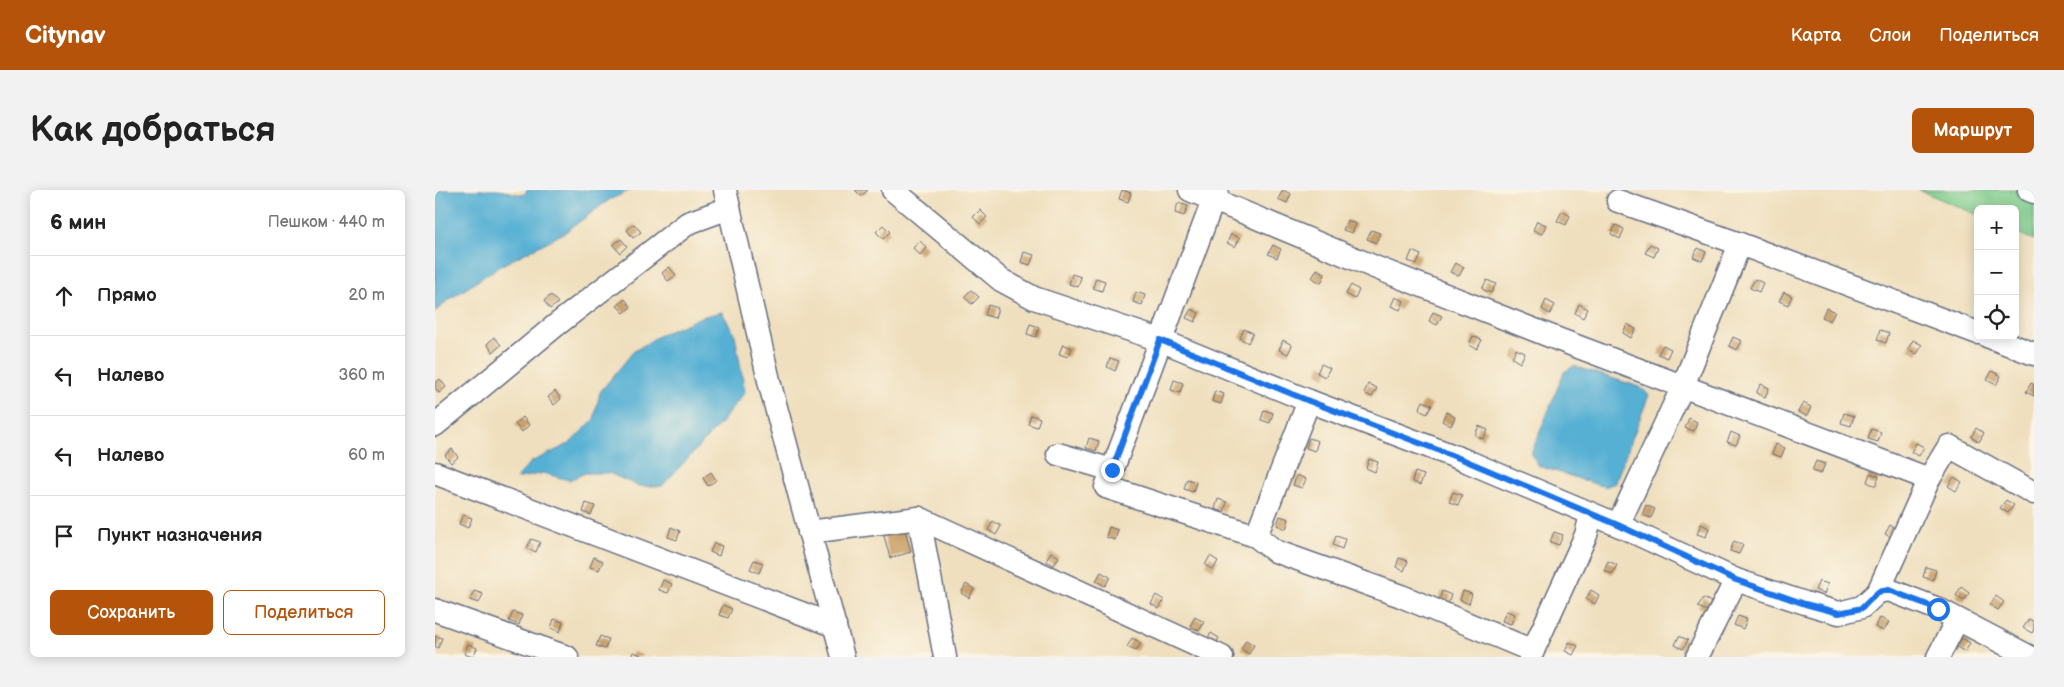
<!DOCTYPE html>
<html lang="ru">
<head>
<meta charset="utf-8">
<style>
  :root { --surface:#fff; --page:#f2f2f2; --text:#222; --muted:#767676; --line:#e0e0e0; --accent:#b45309 }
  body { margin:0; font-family:"Balsamiq Sans",sans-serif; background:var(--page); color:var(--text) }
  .controls { position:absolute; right:15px; top:15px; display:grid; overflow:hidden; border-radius:8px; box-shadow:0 2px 12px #0003 }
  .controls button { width:45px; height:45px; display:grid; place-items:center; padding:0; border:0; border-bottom:1px solid var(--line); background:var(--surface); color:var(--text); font:25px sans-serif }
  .stop { position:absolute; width:15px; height:15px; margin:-11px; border:4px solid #1a73e8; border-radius:50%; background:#fff }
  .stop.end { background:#1a73e8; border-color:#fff; box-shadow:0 1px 5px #0008 }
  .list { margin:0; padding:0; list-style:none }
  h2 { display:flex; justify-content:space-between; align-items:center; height:65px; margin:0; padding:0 20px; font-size:21px }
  h2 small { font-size:16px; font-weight:400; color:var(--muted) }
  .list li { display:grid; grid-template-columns:32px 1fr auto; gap:15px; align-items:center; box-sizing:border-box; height:80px; padding:0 20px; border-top:1px solid var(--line) }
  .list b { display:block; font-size:19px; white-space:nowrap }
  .list em { font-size:16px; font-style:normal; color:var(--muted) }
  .actions { display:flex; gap:10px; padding:15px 20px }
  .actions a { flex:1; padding:11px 0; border:1px solid var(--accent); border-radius:8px; text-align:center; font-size:18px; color:var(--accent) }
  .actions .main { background:var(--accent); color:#fff }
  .icon { flex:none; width:28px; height:28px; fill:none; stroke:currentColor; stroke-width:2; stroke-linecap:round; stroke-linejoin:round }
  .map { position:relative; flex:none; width:1599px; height:467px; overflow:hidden; border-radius:8px }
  header { display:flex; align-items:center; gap:30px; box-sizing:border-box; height:70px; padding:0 25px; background:var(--accent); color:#fff }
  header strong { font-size:24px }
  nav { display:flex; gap:28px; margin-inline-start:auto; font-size:18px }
  .intro { display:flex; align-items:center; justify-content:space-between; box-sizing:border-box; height:120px; padding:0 30px }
  h1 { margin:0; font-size:35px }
  .button { padding:12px 22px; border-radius:8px; background:var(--accent); color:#fff; font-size:18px; font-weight:700 }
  main { display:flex; gap:30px; padding:0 30px }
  aside { flex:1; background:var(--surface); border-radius:8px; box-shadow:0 2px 12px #0003 }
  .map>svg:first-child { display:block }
  .green { fill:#7bcb8c; stroke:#4b7d75 }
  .water { fill:#57b0d4; stroke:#397099 }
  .building { fill:#caa16b }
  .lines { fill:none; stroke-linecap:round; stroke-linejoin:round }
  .minor-casing { stroke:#656d80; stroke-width:25 }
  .minor { stroke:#fff; stroke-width:22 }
  .route { stroke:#1a73e8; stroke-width:6 }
</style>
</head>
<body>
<header>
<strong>Citynav</strong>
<nav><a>Карта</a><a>Слои</a><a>Поделиться</a></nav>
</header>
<div class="intro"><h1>Как добраться</h1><a class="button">Маршрут</a></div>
<main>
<aside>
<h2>6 мин<small>Пешком · 440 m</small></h2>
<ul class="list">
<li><svg class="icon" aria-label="ahead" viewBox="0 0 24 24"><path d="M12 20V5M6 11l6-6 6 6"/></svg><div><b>Прямо</b></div><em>20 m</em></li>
<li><svg class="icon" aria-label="left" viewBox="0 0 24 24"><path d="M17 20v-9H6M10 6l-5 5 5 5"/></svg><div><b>Налево</b></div><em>360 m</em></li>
<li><svg class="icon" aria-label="left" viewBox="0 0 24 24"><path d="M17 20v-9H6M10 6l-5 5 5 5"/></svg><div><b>Налево</b></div><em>60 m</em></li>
<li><svg class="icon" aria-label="arrive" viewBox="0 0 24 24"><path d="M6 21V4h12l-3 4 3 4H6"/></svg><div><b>Пункт назначения</b></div></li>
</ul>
<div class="actions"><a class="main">Сохранить</a><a>Поделиться</a></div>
</aside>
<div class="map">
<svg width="1599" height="467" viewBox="0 0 1599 467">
  <rect width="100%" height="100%" fill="#fcf5e5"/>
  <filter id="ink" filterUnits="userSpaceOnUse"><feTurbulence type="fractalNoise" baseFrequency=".02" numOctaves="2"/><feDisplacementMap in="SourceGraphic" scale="10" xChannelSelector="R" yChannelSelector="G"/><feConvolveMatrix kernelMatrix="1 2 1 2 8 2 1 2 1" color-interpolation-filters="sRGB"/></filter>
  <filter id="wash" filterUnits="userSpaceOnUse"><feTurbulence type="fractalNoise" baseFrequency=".0096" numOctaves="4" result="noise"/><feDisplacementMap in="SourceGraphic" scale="20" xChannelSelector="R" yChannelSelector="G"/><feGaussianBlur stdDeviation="1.12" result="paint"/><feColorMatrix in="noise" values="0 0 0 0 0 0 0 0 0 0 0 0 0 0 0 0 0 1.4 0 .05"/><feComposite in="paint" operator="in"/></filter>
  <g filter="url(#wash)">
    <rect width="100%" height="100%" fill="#efdfbe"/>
    <path class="green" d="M1484 0H1599V50L1580 42V19H1543V25Z"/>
    <g class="water">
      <path d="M0 0H63L89 5 92 0H196L174 10 129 43 65 76 11 112 0 122Z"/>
      <path d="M287 122 300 145 310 202 285 234 227 296H203L174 283H150L134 290 108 283 81 289 96 272 134 254 159 229 165 202 198 162 223 146 266 127Z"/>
      <path d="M1139 176 1205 197 1214 205 1180 293 1170 297 1104 276 1096 264 1129 182Z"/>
    </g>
    <g id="blocks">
      <g class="building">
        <path d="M420 0H433L426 6Z"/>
        <path d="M687 0 696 3 693 12 684 9Z"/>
        <path d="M848 0 856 4 852 13 843 9Z"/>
        <path d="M743 13 753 16 749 26 740 23Z"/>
        <path d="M545 20 552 27 545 34 538 27Z"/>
        <path d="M1127 21 1135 26 1131 35 1122 31Z"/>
        <path d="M912 30 921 34 917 43 908 40Z"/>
        <path d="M1102 31 1111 35 1107 44 1098 40Z"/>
        <path d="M199 34 206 42 198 48 192 40Z"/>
        <path d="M448 35 455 42 448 49 441 42Z"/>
        <path d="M1181 35 1189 39 1185 49 1176 44Z"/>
        <path d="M936 40 945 43 941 53 932 49Z"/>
        <path d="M796 44 805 48 800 57 792 53Z"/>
        <path d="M186 49 192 56 185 63 178 55Z"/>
        <path d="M485 51 492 58 485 65 478 58Z"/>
        <path d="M1215 54 1223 58 1219 67 1210 63Z"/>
        <path d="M838 55 846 59 842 68 833 64Z"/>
        <path d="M1263 58 1271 62 1267 71 1258 67Z"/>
        <path d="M977 61 986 65 982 74 973 71Z"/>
        <path d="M589 62 599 65 595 75 586 72Z"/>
        <path d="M1020 73 1029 77 1024 86 1015 82Z"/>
        <path d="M234 77 241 85 233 91 227 83Z"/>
        <path d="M882 79 890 84 886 93 877 88Z"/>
        <path d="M637 84 646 87 643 97 634 94Z"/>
        <path d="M661 88 670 91 667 101 658 98Z"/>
        <path d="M1320 89 1328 93 1324 102 1315 98Z"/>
        <path d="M1052 90 1061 94 1056 103 1047 99Z"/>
        <path d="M916 95 924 100 920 109 911 104Z"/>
        <path d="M536 100 544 107 537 114 529 107Z"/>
        <path d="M701 102 710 105 707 115 698 112Z"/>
        <path d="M1349 102 1357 106 1353 115 1344 111Z"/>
        <path d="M116 105 123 113 115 119 109 111Z"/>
        <path d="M960 107 969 111 965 120 956 116Z"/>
        <path d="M190 109 196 117 189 123 182 116Z"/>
        <path d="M1111 110 1120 115 1115 124 1107 119Z"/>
        <path d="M1144 114 1153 119 1148 128 1140 123Z"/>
        <path d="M553 115 563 118 560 128 550 125Z"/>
        <path d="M1391 118 1400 122 1395 131 1387 127Z"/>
        <path d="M756 119 764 123 760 132 751 128Z"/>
        <path d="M998 122 1007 126 1002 135 994 131Z"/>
        <path d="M595 134 604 137 601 147 592 144Z"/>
        <path d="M1192 134 1201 139 1196 148 1188 143Z"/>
        <path d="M809 139 818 143 813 153 805 148Z"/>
        <path d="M1445 140 1454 143 1451 153 1442 150Z"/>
        <path d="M1038 146 1047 150 1042 159 1034 155Z"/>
        <path d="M59 147 66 155 58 162 52 154Z"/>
        <path d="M1298 147 1307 151 1302 160 1294 156Z"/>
        <path d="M848 150 857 155 853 164 844 160Z"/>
        <path d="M1478 150 1487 155 1482 164 1473 159Z"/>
        <path d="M628 154 637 158 633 167 624 164Z"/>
        <path d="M1228 155 1236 159 1232 168 1223 164Z"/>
        <path d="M1081 159 1090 163 1085 173 1077 168Z"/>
        <path d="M675 168 684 171 680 181 672 177Z"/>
        <path d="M886 174 895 178 890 187 882 183Z"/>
        <path d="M1557 181 1566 186 1561 195 1552 190Z"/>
        <path d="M5 189 11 197 4 203 0 198V193Z"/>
        <path d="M739 190 748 193 745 203 736 200Z"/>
        <path d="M1596 193 1599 195V206L1591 202Z"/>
        <path d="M933 194 942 198 937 207 929 203Z"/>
        <path d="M1326 194 1334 198 1330 207 1321 203Z"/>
        <path d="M120 201 126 209 119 215 113 207Z"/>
        <path d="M780 201 789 204 786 214 777 211Z"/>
        <path d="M988 211 997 215 992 224 984 220Z"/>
        <path d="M1368 213 1376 217 1372 226 1363 222Z"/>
        <path d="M829 220 838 223 835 233 826 230Z"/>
        <path d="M1011 222 1020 227 1016 236 1007 231Z"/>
        <path d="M1409 223 1419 226 1416 236 1406 233Z"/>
        <path d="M596 225 605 228 602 237 593 234Z"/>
        <path d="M88 227 94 235 87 242 80 234Z"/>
        <path d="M1254 228 1262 232 1259 241 1250 238Z"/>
        <path d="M1044 236 1053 240 1048 249 1040 245Z"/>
        <path d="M1541 238 1549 243 1544 252 1536 247Z"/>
        <path d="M1436 239 1446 242 1443 252 1433 249Z"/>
        <path d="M1296 242 1305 246 1301 255 1292 252Z"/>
        <path d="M654 248 664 251 661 261 651 258Z"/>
        <path d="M874 248 883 251 880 261 871 258Z"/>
        <path d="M1481 253 1489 257 1484 266 1476 262Z"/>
        <path d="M1341 254 1350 258 1346 267 1337 264Z"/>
        <path d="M17 259 23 267 16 273 10 265Z"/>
        <path d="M934 269 943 272 940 282 931 278Z"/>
        <path d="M1381 271 1390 274 1386 284 1377 281Z"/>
        <path d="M276 282 281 290 273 296 268 288Z"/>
        <path d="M980 282 989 285 985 295 977 291Z"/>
        <path d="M1435 283 1444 286 1441 296 1432 292Z"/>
        <path d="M862 285 871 289 867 298 858 295Z"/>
        <path d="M1519 287 1527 292 1521 301 1513 296Z"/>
        <path d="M752 289 761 292 758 302 749 299Z"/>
        <path d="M1018 302 1027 305 1023 315 1014 312Z"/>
        <path d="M783 309 792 312 789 322 780 319Z"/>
        <path d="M1571 310 1579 315 1573 323 1565 318Z"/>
        <path d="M151 313 160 316 156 325 148 322Z"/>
        <path d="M1211 315 1220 319 1216 328 1207 325Z"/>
        <path d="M28 325 37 328 33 338 24 334Z"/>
        <path d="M845 326 854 329 851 339 842 335Z"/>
        <path d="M558 331 566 336 561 345 553 340Z"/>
        <path d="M1266 334 1274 338 1271 347 1262 344Z"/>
        <path d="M1455 335 1464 340 1459 349 1450 344Z"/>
        <path d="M469 336 476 362 455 368 448 342Z"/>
        <path d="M236 337 245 341 242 350 233 347Z"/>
        <path d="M674 337 683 340 680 350 671 347Z"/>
        <path d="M1119 342 1128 345 1124 355 1115 352Z"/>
        <path d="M901 346 910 349 907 359 898 355Z"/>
        <path d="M96 349 105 352 101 362 92 358Z"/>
        <path d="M1299 351 1308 355 1304 364 1295 361Z"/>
        <path d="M279 353 287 356 284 366 275 362Z"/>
        <path d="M616 362 624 367 619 375 611 371Z"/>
        <path d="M775 366 783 371 778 380 770 375Z"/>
        <path d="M159 367 168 371 164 380 155 377Z"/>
        <path d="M964 368 973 371 969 381 961 377Z"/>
        <path d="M319 370 328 373 324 383 315 379Z"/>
        <path d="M1173 371 1182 375 1177 384 1169 380Z"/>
        <path d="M1491 377 1501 380 1498 390 1488 387Z"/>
        <path d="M666 382 675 387 670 396 661 391Z"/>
        <path d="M228 390 237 394 233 403 224 400Z"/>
        <path d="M1384 391 1393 394 1389 404 1380 400Z"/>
        <path d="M531 394 539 399 534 408 526 403Z"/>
        <path d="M1526 397 1534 403 1529 411 1521 406Z"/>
        <path d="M1156 400 1164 405 1160 414 1151 409Z"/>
        <path d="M39 401 48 404 44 413 35 410Z"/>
        <path d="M1007 401 1016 405 1013 414 1004 411Z"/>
        <path d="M1028 401 1037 404 1034 414 1025 410Z"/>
        <path d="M721 405 729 410 724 419 716 414Z"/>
        <path d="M1561 406 1569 412 1563 420 1555 415Z"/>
        <path d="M1268 408 1276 412 1272 421 1263 417Z"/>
        <path d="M288 415 297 419 293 428 284 425Z"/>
        <path d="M1071 421 1080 424 1076 434 1067 431Z"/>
        <path d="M78 422 87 425 84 435 74 431Z"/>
        <path d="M1303 426 1312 429 1308 439 1299 435Z"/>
        <path d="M760 427 769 432 764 441 755 436Z"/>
        <path d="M1445 428 1454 432 1449 441 1440 437Z"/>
        <path d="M119 429 128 432 125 442 116 438Z"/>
        <path d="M1594 429 1599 432V439L1597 443 1588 438Z"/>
        <path d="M776 443 784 448 779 457 771 452Z"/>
        <path d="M0 446 7 448 3 458 0 456Z"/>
        <path d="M165 446 174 449 170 459 161 456Z"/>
        <path d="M1244 446 1253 450 1248 459 1240 455Z"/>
        <path d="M697 448 706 453 701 461 692 457Z"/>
        <path d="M1527 448 1535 453 1530 462 1522 457Z"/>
        <path d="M811 450 819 455 814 464 806 459Z"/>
        <path d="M1134 452 1143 456 1138 465 1130 461Z"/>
        <path d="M33 454 42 458 38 467 29 464Z"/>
        <path d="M198 462 207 465 206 467H196Z"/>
      </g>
    </g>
  </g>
  <g filter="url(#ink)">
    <use href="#blocks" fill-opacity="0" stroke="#656d80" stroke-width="1"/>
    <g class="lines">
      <defs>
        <g id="minor">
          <path d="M290 0 335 195 408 467"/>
          <path d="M458 0 566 90 599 108 725 150 874 211 1029 270 1183 335 1301 390 1370 413 1404 423 1427 417 1443 402 1454 400 1503 419 1595 467"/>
          <path d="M755 0 942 78 1125 150 1494 289"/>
          <path d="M782 0 671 297 821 346 840 361 966 406 1098 461"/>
          <path d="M1594 0 1599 2"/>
          <path d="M1183 11 1305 54 1543 143"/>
          <path d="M1552 146 1599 164"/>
          <path d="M0 235 120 136 253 33 294 18"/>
          <path d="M623 264 677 280"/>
          <path d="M0 283 400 436"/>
          <path d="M484 328 510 467"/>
          <path d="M1183 335 1248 196 1305 54"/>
          <path d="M374 342 484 328 787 467"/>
          <path d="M821 346 874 211"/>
          <path d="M1443 402 1494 289 1514 256 1599 303"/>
          <path d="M0 420 132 467"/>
          <path d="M1095 467 1151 345 1156 325"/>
          <path d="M1262 467 1301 390"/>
          <path d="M1503 467 1522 430"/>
        </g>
      </defs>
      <use href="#minor" class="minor-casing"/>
      <use href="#minor" class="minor"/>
    </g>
  </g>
  <g class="lines" filter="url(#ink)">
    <path class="route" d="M677 280 725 150 874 211 1029 270 1183 335 1301 390 1370 414 1404 423 1427 418 1443 402 1454 400 1503 419"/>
  </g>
</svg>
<div class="controls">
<button>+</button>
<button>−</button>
<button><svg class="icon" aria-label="locate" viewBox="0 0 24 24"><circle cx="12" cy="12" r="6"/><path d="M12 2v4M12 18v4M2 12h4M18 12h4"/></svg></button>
</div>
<div class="stop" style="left:1503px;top:419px"></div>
<div class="stop end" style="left:677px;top:280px"></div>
</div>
</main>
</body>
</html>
